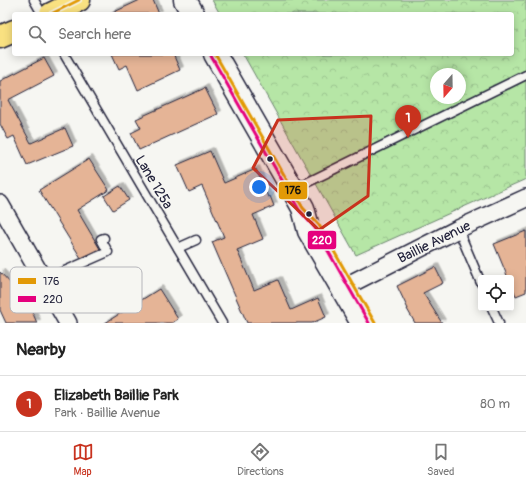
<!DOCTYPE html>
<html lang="en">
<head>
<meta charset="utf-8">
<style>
  :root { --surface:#fff; --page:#f2f2f2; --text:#222; --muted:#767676; --line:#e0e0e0; --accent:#c8321e }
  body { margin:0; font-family:Pangolin,sans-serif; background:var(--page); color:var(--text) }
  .controls { position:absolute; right:12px; bottom:12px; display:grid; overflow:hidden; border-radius:4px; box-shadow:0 2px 10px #0003 }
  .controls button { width:36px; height:36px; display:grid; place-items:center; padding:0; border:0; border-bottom:1px solid var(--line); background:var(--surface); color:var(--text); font:20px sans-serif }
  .compass { position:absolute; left:430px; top:68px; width:36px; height:36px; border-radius:50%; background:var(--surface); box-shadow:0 2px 10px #0003; rotate:200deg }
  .you { position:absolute; left:259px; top:187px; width:14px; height:14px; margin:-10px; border:3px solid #fff; border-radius:50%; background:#1a73e8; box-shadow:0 0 0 6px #1a73e833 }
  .badge { display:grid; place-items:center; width:26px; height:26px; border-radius:50%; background:var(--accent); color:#fff; font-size:13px; font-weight:700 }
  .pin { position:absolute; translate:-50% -33px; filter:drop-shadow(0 1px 2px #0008) }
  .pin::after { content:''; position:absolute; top:21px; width:14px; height:12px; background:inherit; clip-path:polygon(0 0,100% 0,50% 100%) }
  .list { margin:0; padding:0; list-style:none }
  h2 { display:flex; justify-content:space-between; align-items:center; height:52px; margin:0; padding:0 16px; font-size:17px }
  h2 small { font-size:13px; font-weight:400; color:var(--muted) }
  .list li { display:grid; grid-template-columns:26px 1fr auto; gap:12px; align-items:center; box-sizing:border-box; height:56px; padding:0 16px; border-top:1px solid var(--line) }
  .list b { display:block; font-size:15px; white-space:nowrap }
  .list p { margin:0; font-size:13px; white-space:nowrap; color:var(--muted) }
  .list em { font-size:13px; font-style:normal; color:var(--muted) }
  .icon { flex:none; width:22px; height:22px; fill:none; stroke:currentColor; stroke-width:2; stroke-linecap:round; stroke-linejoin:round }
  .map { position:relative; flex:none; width:526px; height:323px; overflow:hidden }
  .search { position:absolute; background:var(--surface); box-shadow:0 2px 10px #0003; left:12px; right:12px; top:12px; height:44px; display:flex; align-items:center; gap:10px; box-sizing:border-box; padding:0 14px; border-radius:4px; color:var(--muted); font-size:15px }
  .sheet { height:108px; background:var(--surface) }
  nav { display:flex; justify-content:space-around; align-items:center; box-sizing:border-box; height:56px; border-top:1px solid var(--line); background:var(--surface); font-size:11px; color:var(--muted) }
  nav a { display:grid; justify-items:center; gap:2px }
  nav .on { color:var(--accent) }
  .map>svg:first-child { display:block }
  .park { fill:url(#park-crowns); stroke:#6c8470; fill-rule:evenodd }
  .building { fill:#e5b496; stroke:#22223b; filter:url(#shadow) }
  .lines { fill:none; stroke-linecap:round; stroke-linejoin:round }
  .lane-casing { stroke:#22223b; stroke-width:11 }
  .street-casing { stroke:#22223b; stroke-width:20 }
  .secondary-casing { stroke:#22223b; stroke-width:25 }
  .primary-casing { stroke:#22223b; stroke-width:25 }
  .lane { stroke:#f6f6f2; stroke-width:8 }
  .street { stroke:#f6f6f2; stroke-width:17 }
  .secondary { stroke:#f6f6f2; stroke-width:22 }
  .primary { stroke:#f9e181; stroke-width:22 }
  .bus-1-casing { stroke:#f6f6f2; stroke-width:6 }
  .bus-2-casing { stroke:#f6f6f2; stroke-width:6 }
  .bus-1 { stroke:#e29906; stroke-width:3 }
  .bus-2 { stroke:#e5007d; stroke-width:3 }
  .marked { fill:#c8321e; fill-opacity:0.2; stroke:#c8321e; stroke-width:3; stroke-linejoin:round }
  .bus-dot { fill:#22223b; stroke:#f6f6f2; stroke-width:1.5 }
  .labels { text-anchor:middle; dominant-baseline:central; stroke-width:3.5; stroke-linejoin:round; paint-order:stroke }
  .street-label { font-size:14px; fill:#22223b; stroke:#f6f6f2 }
  .key { fill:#f6f6f2; stroke:#b6b6bb; stroke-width:1 }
  .key-label { font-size:11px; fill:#22223b }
  .line-badge { stroke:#f6f6f2; stroke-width:1.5 }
  .badge-label { font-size:11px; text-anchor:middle; font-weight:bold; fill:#fff }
  .pale-badge-label { font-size:11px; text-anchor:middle; font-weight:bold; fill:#111 }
</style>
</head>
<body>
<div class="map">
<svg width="526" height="323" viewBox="0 0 526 323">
  <defs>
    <pattern id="park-crowns" width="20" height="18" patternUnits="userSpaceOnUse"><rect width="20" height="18" fill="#b6e6a6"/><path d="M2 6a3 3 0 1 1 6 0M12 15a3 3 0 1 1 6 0" fill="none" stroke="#9cc590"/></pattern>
    <filter id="shadow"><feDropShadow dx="3.5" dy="-3.5" stdDeviation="0" flood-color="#0004"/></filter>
  </defs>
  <rect width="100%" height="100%" fill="#f6f6f2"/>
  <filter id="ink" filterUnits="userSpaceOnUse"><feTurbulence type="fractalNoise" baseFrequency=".025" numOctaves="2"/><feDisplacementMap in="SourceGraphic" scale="8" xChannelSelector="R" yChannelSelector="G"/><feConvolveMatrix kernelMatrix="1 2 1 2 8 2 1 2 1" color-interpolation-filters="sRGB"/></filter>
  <g filter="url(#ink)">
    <path class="park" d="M212 0H526V179L356 255 243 54H512V14H220ZM436 74H460V98H436Z"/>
    <g class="building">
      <path d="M140 0H153L159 14H110Z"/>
      <path d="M112 54H173L180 70 138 90 127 65 119 69Z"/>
      <path d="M44 58 54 76 8 100 31 143 65 128 73 146 27 165 14 136 8 139 0 124V81Z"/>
      <path d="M205 88 218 114 139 150 131 133 141 128 136 119Z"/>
      <path d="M210 151 224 183 256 169 268 197 270 196 274 206 253 215 263 239 237 250 254 290 278 280 291 310 318 298 326 317 312 323H247L212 242 224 237 202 186 189 192 177 165Z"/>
      <path d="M89 159 109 190 77 210 100 249 81 258 39 190Z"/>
      <path d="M120 186 129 200 113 210 104 196Z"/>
      <path d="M526 231V292L516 296 511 284V278H508L494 244Z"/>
      <path d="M435 267 443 283 423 293 442 323H415L407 309H408L397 286Z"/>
      <path d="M0 272 28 302 37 323H6L0 310Z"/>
      <path d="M159 289 178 319 172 323H105Z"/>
    </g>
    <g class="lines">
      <defs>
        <g id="lane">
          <path d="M34 0 42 14"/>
          <path d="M64 54 222 323"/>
          <path d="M294 189 526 75"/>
          <path d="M458 229 481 283"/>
          <path d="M178 248 196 240"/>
          <path d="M44 280 108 252 101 239 104 238"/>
          <path d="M492 308 499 323"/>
          <path d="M61 310 110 283"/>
        </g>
        <g id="street">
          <path d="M0 204 68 323"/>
          <path d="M342 288 458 229 526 198"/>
        </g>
        <g id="secondary">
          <path d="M185 0 193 14"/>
          <path d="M215 54 293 190 303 208 309 231 362 323"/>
        </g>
        <g id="primary">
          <path d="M51 14 79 0"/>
          <path d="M0 37 14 31"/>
        </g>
      </defs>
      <use href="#lane" class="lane-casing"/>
      <use href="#street" class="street-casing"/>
      <use href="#secondary" class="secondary-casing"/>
      <use href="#primary" class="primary-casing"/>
      <use href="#lane" class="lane"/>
      <use href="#street" class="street"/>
      <use href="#secondary" class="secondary"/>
      <use href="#primary" class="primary"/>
      <defs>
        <g id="bus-1">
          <path d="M51 14 79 0"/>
          <path d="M215 54 303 208 319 225 375 323"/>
        </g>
        <path id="bus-2" d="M211 56 299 210 315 228 369 323"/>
      </defs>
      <use href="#bus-1" class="bus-1-casing"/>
      <use href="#bus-2" class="bus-2-casing"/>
      <use href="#bus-1" class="bus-1"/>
      <use href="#bus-2" class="bus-2"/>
    </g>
  </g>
  <path class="marked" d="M371 116 368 196 319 230 253 168 278 120Z"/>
  <g class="bus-dot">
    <circle cx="270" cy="159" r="3.5"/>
    <circle cx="309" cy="214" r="3.5"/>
  </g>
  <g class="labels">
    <g class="street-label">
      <text transform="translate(154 182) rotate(59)">Lane 125a</text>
      <text transform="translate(434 242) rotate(-26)">Baillie Avenue</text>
    </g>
  </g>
  <rect x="10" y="267" width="132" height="46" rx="6" class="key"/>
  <rect x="18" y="278" width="18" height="6" fill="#e29906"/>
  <rect x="18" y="296" width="18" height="6" fill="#e5007d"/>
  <g class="key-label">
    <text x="43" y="285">176</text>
    <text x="43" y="303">220</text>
  </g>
  <g class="line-badge">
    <rect x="278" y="181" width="30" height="19" rx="4" fill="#e29906"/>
    <rect x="307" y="230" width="30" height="20" rx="4" fill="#e5007d"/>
  </g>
  <g class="badge-label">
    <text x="322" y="244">220</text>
  </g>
  <g class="pale-badge-label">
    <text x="293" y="194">176</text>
  </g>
</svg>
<div class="controls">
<button><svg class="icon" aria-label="locate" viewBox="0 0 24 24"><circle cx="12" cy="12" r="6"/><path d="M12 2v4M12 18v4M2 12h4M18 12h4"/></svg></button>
</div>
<svg class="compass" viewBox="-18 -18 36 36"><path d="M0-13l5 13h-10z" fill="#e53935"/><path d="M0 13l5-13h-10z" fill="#767676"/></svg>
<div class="you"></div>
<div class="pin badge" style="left:408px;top:138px">1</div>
<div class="search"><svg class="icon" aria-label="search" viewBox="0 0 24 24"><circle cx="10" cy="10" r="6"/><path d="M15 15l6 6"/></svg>Search here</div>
</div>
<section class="sheet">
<h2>Nearby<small></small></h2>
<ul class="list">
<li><span class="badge">1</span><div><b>Elizabeth Baillie Park</b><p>Park · Baillie Avenue</p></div><em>80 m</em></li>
</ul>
</section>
<nav>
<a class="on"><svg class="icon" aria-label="map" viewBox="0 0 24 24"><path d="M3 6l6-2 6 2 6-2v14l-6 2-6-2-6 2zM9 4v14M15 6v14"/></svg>Map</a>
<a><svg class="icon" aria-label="directions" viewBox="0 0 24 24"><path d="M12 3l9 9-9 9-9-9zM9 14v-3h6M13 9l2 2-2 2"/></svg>Directions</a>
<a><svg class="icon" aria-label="saved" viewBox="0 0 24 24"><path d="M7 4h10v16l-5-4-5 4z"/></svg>Saved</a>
</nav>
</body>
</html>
